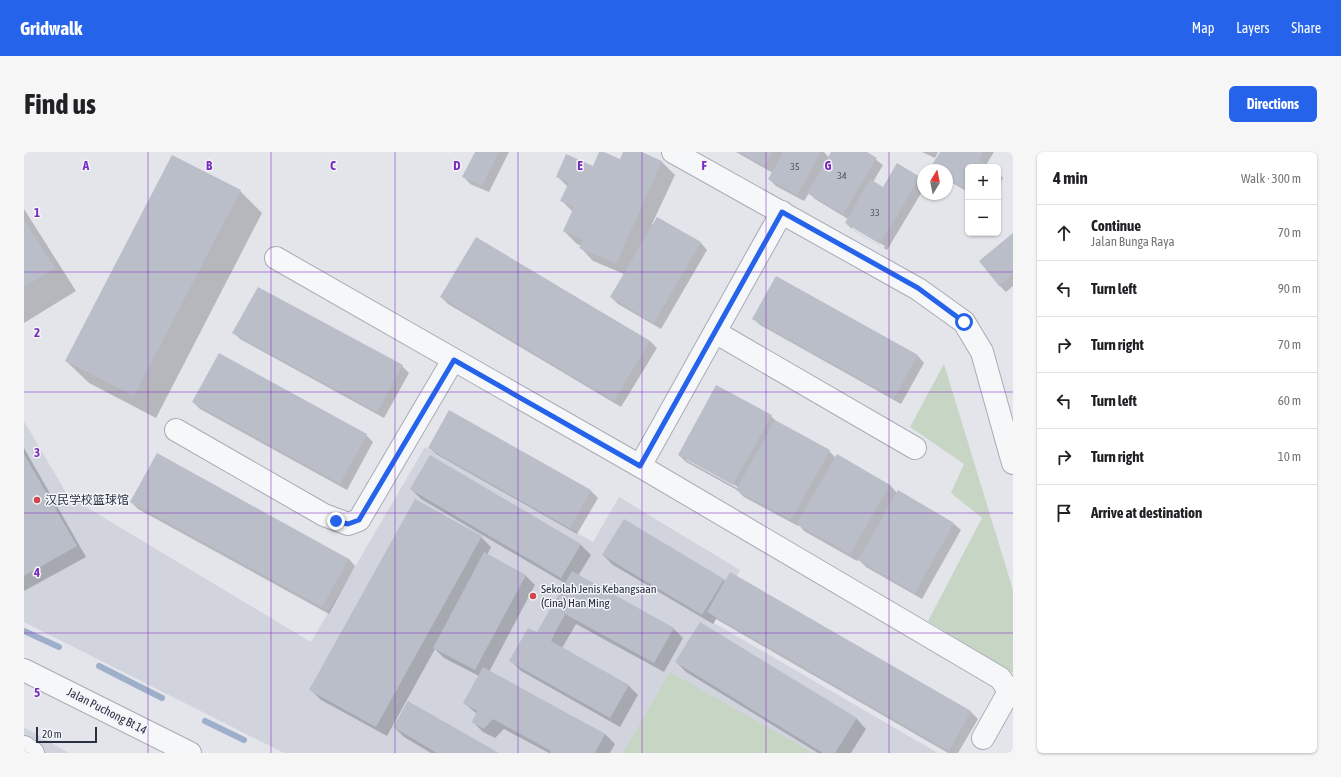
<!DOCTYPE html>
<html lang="en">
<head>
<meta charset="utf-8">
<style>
  :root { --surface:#fff; --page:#f6f6f6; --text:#202124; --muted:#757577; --line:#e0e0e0; --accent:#2563eb }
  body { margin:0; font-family:"Asap Condensed","Noto Sans SC",sans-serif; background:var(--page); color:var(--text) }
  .controls { position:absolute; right:12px; top:12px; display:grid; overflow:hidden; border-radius:6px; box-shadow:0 1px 3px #0004 }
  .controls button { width:36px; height:36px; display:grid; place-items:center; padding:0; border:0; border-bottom:1px solid var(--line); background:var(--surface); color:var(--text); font:20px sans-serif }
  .compass { position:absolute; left:893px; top:12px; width:36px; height:36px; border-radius:50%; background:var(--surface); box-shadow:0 1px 3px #0004; rotate:10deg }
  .scale { position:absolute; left:12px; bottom:10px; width:61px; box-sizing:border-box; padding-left:4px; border:2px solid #2a3144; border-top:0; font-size:11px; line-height:14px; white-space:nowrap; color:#2a3144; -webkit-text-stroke:3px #f3f5f8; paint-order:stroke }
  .stop { position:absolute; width:12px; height:12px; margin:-9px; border:3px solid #2563eb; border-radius:50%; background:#fff }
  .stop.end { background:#2563eb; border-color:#fff; box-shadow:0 1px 4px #0008 }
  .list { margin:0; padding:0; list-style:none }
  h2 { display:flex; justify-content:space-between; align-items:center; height:52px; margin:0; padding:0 16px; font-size:17px }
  h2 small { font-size:13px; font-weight:400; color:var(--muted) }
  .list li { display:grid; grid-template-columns:26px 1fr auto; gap:12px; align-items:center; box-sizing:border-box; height:56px; padding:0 16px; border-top:1px solid var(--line) }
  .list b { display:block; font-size:15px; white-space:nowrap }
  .list p { margin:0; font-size:13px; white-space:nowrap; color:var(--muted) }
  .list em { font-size:13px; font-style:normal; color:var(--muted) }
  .icon { flex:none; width:22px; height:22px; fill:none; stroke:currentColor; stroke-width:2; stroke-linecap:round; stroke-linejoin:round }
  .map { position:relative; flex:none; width:989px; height:601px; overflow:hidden; border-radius:6px }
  header { display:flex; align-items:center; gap:24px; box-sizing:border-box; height:56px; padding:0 20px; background:var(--accent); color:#fff }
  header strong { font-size:19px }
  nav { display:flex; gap:22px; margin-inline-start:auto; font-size:14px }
  .intro { display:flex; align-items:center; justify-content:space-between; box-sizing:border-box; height:96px; padding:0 24px }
  h1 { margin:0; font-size:28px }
  .button { padding:10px 18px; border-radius:6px; background:var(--accent); color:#fff; font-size:14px; font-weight:700 }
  main { display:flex; gap:24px; padding:0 24px }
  aside { flex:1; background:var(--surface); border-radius:6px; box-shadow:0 1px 3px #0004 }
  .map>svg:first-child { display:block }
  .built { fill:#d1d4dd }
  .green { fill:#c7d5c4 }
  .shadow { fill:#0003; fill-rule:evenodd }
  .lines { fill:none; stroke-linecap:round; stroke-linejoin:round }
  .stream { stroke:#9eafcb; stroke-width:6 }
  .building { fill:#babec9 }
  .minor-casing { stroke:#a8abb6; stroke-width:24 }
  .minor { stroke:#f6f7f9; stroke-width:22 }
  .route { stroke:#2563eb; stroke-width:5 }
  .grid { fill:none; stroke:#7b2cbf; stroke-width:1; stroke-opacity:0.55 }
  .poi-dot { fill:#d1474e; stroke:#f3f5f8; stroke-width:1.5 }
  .labels { text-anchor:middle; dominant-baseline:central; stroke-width:3; stroke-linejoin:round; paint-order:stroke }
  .number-label { font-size:10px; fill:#4e5465 }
  .poi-label { font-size:12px; fill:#2a3144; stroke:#f3f5f8; text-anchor:start }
  .street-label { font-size:12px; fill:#2a3144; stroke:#f3f5f8 }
  .grid-label { font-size:13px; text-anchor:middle; font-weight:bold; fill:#7b2cbf; stroke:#f3f5f8; stroke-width:3; stroke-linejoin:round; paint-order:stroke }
</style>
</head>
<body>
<header>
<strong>Gridwalk</strong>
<nav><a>Map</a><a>Layers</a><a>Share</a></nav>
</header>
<div class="intro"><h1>Find us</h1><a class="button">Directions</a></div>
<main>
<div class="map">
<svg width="989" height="601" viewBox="0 0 989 601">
  <rect width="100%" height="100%" fill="#e3e5eb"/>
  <g class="built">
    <path d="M0 269 44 344 287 490 401 295 569 390 595 345 716 418 690 471 914 601H260L0 470Z"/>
    <path d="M0 575 45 601H0Z"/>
  </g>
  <g class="green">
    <path d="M920 212 989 438V521L904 469 958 366 927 341 940 312 886 275Z"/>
    <path d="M646 520 789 601H599Z"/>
  </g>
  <g class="shadow">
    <path d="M452 0H485L465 40 446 32 440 25Z"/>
    <path d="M576 0 597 9 600 0H616L638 10 651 23 628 72 630 73 634 66 677 91 683 98 637 177 594 152 587 145 600 122 569 109 557 96 558 94 553 92 540 79 549 60 538 49 544 35 533 24 569 15Z"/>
    <path d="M712 0H800L805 6 808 0H841L859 13 849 30 860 36 895 25 899 29V38L863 98 829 78 822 71 824 67 791 47 785 41 780 49 752 34 745 27 749 21ZM828 74 861 94 860 96 828 77Z"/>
    <path d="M898 0H914L911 6Z"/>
    <path d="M917 0H970L962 13 965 15H944V40L923 28V18H910L907 16Z"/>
    <path d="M974 21 979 26 974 34Z"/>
    <path d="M216 39 238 61 132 266 65 231 42 209Z"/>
    <path d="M0 57 52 139 0 171Z"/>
    <path d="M989 82V134L982 140 975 133Z"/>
    <path d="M452 86 626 189 633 196 597 255 424 152 417 145Z"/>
    <path d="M753 125 894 204 900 211 877 252 736 173 729 166Z"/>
    <path d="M210 181 378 214 385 221 360 266 216 187Z"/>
    <path d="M169 250 342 283 349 290 323 338 176 257Z"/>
    <path d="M425 260 567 339 574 346 553 382 412 302 405 296Z"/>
    <path d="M747 264 753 270 805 299 812 306 866 333 873 341 874 340 930 372 937 378 898 447 842 415 834 407 833 409 780 379 775 373 774 374 720 345 713 338 662 310 655 303ZM662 306 714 335 713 336 662 308Z"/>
    <path d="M0 296 62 405 0 439Z"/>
    <path d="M406 304 557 393 567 403 554 424 649 476 659 486 640 520 552 472 538 496 604 533 614 543 596 575 497 519 487 509 513 482 542 432 397 347 387 337Z"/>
    <path d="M107 350 325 407 331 414 305 462 114 357Z"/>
    <path d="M457 385 467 395 463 403 501 423 511 433 465 520 581 582 591 592 586 601H525L480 577 471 586 459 580 449 570 453 562 440 551 455 524 420 506 411 497 363 584 297 548 287 538Z"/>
    <path d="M579 403 699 427 702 430 706 422 947 560 954 567 934 601H924L692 467 689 472 589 413Z"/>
    <path d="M652 510 832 566 842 577 827 601H794L662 520Z"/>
    <path d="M370 575 473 601H407L380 585Z"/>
  </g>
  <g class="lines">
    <g class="stream">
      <path d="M0 479 35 495"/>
      <path d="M75 514 138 546"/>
      <path d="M181 569 220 588"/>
    </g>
  </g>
  <g class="building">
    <path d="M451 0H475L458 34 438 25Z"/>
    <path d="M575 0H580L596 7 599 0H618L638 9 592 112 555 96 559 88 539 79 550 55 536 49 545 30 532 25 542 2 569 14Z"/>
    <path d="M714 0H749L741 14Z"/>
    <path d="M759 0H797L773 43 744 27Z"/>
    <path d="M807 0H843L853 6 819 62 783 41Z"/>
    <path d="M916 0H959L955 8 967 15H944V39L923 26V18H910L906 16Z"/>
    <path d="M148 3 217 38 110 244 41 209Z"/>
    <path d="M873 11 896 25 856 92 821 71 846 27 859 35Z"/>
    <path d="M633 65 677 90 630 171 586 145Z"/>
    <path d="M0 68 31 116 0 135Z"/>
    <path d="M989 81V122L975 134 955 109Z"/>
    <path d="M452 85 626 189 590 249 416 145Z"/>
    <path d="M752 124 894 203 870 246 728 167Z"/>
    <path d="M234 135 379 213 353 260 208 181Z"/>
    <path d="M195 201 343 282 316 332 168 250Z"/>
    <path d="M692 233 748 263 709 333 654 303Z"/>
    <path d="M425 258 567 338 546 376 404 296Z"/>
    <path d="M751 268 806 298 767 368 712 338Z"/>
    <path d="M133 301 325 407 298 455 106 350Z"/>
    <path d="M0 302 53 394 0 424Z"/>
    <path d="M813 302 866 333 826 402 772 372Z"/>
    <path d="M406 303 557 392 537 426 386 337Z"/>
    <path d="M874 338 930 371 891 441 834 408Z"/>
    <path d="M391 347 458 384 352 575 285 538Z"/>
    <path d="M600 367 700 427 678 463 578 403Z"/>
    <path d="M460 400 502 423 451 518 409 496Z"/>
    <path d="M548 419 650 476 630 511 541 462 527 489 605 533 586 566 485 509 504 476 513 480Z"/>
    <path d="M706 420 947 559 925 599 683 460Z"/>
    <path d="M676 470 833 566 811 601H799L651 510Z"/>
    <path d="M459 515 581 582 571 601H526L527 599 469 567 460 577 448 570 453 559 439 551Z"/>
    <path d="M384 549 475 601H413L369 575Z"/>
  </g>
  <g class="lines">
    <defs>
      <g id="minor">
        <path d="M649 0 894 137 940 170 958 200 989 311"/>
        <path d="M252 106 616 314 976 526 984 537 982 545 959 586"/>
        <path d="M691 180 891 296"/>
        <path d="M152 278 300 363 324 372 335 368 429 208"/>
        <path d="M616 314 758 60"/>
        <path d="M0 518 166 601"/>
        <path d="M0 595 9 601"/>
      </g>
    </defs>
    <use href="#minor" class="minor-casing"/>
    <use href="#minor" class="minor"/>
  </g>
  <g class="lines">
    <path class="route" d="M312 369 324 372 335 368 430 208 616 314 758 60 894 136 940 170"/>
  </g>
  <path class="grid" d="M124 0V601M247 0V601M371 0V601M494 0V601M618 0V601M742 0V601M865 0V601M0 120H989M0 240H989M0 361H989M0 481H989"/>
  <g class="poi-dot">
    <circle cx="13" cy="348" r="4"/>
    <circle cx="509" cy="444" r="4"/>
  </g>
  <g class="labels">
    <g class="number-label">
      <text x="771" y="14">35</text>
      <text x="818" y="23">34</text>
      <text x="851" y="60">33</text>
    </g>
    <g class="poi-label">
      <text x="21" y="348">汉民学校篮球馆</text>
      <text x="517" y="437">Sekolah Jenis Kebangsaan<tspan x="517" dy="14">(Cina) Han Ming</tspan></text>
    </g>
    <g class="street-label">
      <text transform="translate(83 559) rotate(27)">Jalan Puchong Bt 14</text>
    </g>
  </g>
  <g class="grid-label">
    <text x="62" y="18">A</text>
    <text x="185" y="18">B</text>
    <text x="309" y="18">C</text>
    <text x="433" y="18">D</text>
    <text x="556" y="18">E</text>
    <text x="680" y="18">F</text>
    <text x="804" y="18">G</text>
    <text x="13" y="65">1</text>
    <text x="13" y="185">2</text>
    <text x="13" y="305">3</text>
    <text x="13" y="425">4</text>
    <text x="13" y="545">5</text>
  </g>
</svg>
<div class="controls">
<button>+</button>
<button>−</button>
</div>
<svg class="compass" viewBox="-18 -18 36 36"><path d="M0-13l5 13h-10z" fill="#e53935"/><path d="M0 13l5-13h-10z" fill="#757577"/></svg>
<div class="scale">20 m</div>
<div class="stop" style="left:940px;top:170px"></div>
<div class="stop end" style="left:312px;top:369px"></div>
</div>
<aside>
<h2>4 min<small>Walk · 300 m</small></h2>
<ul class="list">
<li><svg class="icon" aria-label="ahead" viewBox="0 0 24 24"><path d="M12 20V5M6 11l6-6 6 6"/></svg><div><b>Continue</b><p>Jalan Bunga Raya</p></div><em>70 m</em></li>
<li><svg class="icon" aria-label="left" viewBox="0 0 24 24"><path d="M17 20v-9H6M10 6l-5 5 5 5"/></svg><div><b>Turn left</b></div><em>90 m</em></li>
<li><svg class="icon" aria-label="right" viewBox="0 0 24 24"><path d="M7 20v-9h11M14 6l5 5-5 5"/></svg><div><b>Turn right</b></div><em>70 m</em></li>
<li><svg class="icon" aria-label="left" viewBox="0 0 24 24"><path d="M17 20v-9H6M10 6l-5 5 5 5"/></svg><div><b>Turn left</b></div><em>60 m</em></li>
<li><svg class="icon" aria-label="right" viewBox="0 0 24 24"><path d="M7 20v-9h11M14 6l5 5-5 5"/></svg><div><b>Turn right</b></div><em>10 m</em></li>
<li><svg class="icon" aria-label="arrive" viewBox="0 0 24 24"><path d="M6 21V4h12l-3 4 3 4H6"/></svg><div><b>Arrive at destination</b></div></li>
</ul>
</aside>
</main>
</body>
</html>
